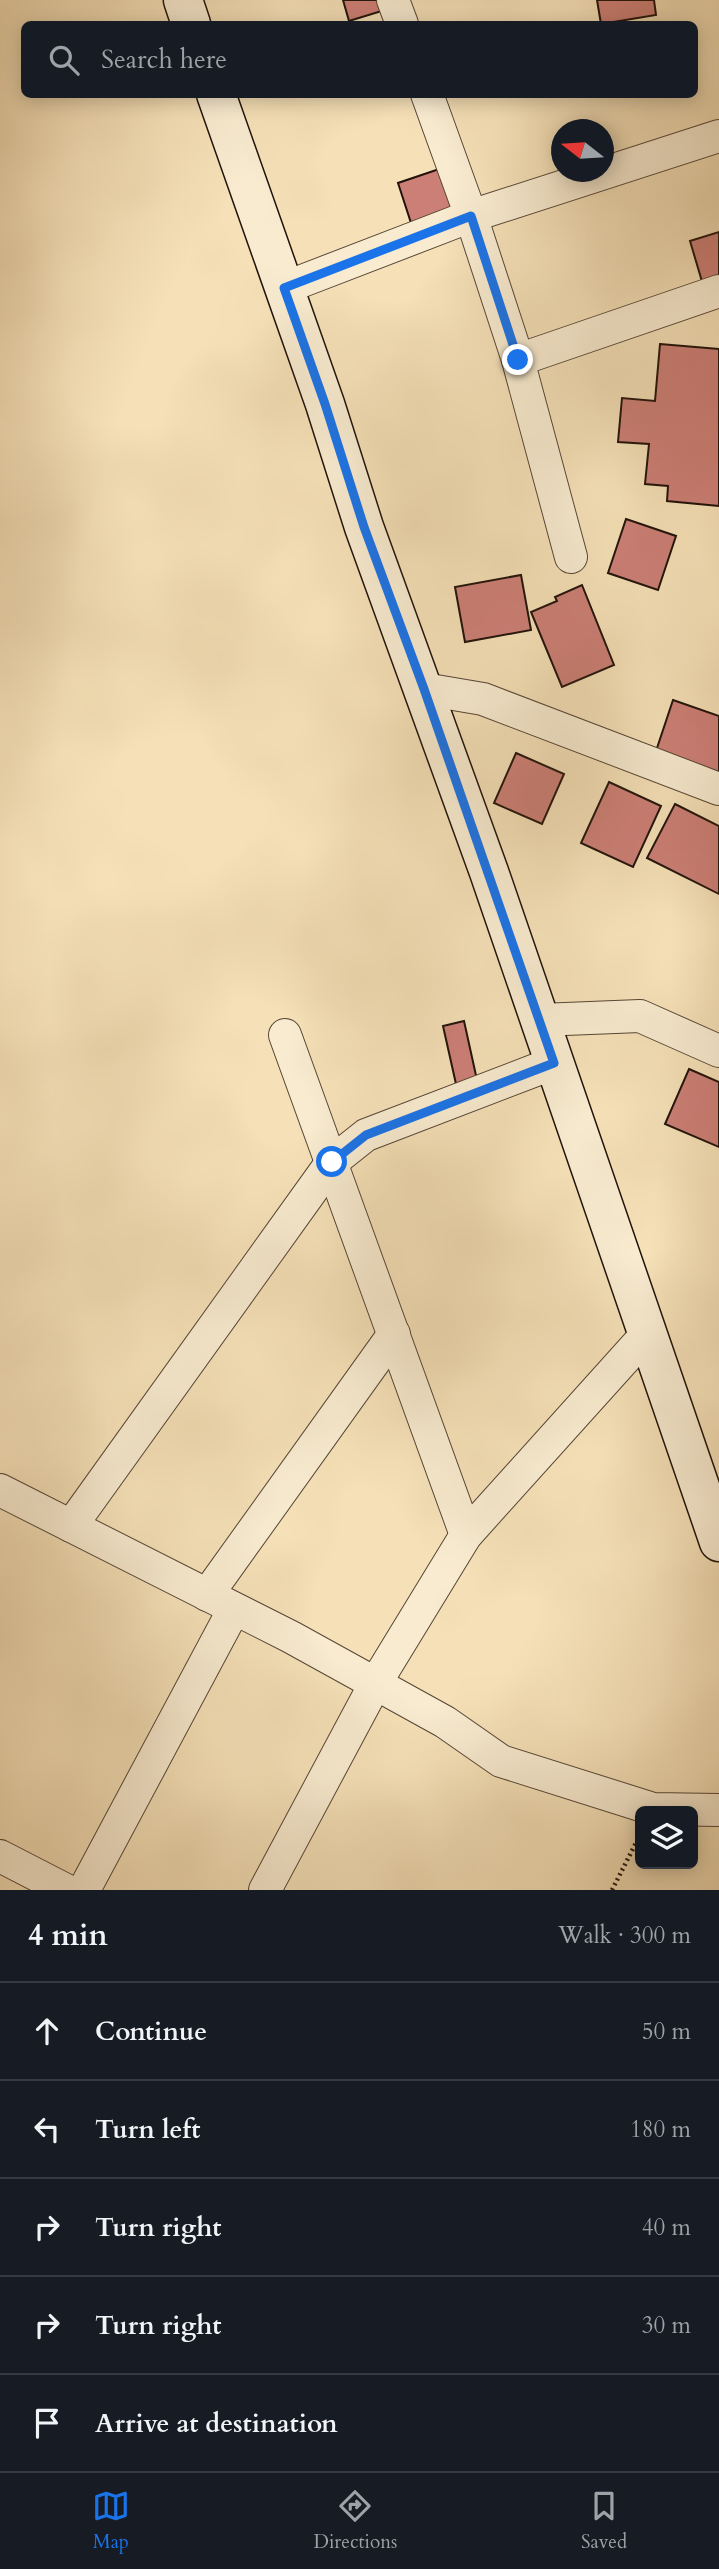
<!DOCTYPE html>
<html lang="en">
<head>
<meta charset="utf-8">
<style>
  :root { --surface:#171b24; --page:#242831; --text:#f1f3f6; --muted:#9ea1a6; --line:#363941; --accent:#1a73e8 }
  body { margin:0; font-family:Cardo,serif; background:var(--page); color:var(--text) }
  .controls { position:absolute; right:21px; bottom:21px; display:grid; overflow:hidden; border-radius:10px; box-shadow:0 4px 18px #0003 }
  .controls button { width:63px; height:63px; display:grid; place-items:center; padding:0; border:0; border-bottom:2px solid var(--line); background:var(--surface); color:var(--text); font:35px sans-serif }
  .compass { position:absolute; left:551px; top:119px; width:63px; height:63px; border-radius:50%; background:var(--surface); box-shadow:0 4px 18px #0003; rotate:287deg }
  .stop { position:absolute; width:21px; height:21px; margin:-16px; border:5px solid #1a73e8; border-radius:50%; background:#fff }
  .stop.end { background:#1a73e8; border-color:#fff; box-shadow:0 2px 7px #0008 }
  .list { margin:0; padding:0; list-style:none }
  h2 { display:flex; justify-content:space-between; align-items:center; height:91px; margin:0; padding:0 28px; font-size:30px }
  h2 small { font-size:23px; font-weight:400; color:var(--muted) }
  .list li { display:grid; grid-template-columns:46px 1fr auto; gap:21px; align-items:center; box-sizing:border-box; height:98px; padding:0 28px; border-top:2px solid var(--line) }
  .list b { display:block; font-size:26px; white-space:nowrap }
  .list em { font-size:23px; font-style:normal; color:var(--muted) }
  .icon { flex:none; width:38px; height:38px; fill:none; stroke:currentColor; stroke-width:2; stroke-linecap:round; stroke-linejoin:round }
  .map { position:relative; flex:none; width:719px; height:1890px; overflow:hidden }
  .search { position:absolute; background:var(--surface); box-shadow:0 4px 18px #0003; left:21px; right:21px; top:21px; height:77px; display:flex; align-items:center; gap:18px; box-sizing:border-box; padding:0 24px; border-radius:10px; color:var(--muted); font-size:26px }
  .sheet { height:581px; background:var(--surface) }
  nav { display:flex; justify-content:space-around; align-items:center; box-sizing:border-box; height:98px; border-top:2px solid var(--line); background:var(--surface); font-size:19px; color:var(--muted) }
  nav a { display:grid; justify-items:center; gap:4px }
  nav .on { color:var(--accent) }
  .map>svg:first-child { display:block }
  .building { fill:#cc7f76; stroke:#21130b; stroke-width:2 }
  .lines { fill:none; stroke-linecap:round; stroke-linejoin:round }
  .street-casing { stroke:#564636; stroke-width:34 }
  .secondary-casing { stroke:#21130b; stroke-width:41 }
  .path { stroke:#21130b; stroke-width:4.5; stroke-dasharray:2 3.5; stroke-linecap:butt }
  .street { stroke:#f8ebd0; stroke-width:32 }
  .secondary { stroke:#f8ebd0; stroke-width:38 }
  .route { stroke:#1a73e8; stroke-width:9 }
</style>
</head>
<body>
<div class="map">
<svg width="719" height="1890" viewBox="0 0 719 1890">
  <rect width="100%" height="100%" fill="#f5e0b7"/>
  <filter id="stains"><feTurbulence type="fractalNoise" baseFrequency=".00286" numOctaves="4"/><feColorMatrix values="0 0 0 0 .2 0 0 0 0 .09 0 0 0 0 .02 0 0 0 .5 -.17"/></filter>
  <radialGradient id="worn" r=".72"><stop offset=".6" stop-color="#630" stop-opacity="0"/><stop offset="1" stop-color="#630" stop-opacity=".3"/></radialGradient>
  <g class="building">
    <path d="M343 0H397L398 6 349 21Z"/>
    <path d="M597 0H654L656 15 601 24Z"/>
    <path d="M448 166 462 210 412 226 398 183Z"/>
    <path d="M719 232V291L706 295 690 241Z"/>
    <path d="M660 344 719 349V506L667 501 668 486 645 484 649 444 618 442 622 398 655 401Z"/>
    <path d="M626 519 676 536 658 590 608 573Z"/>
    <path d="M521 575 531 630 465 642 455 587Z"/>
    <path d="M582 585 614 665 562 687 531 612 557 601 555 597Z"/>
    <path d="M673 700 719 716V775L655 754Z"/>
    <path d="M516 753 564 774 542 824 494 803Z"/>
    <path d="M609 782 661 806 633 867 581 843Z"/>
    <path d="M675 804 719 826V894L647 858Z"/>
    <path d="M464 1021 477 1080 456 1084 443 1026Z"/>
    <path d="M689 1069 719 1082V1147L665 1124Z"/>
  </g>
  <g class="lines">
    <defs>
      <g id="street">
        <path d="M393 0 402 24"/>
        <path d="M427 94 471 216 518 360 571 557"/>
        <path d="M284 288 471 216 719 136"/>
        <path d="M518 360 719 291"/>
        <path d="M424 689 483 699 719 789"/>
        <path d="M540 1020 640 1016 719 1051"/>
        <path d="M285 1035 466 1535"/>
        <path d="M0 1490 291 1637 445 1722 501 1761 653 1809 719 1810"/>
        <path d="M71 1526 332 1162 366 1135 554 1063"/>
        <path d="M207 1595 394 1334"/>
        <path d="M0 1856 66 1890"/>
        <path d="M84 1890 234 1609"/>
        <path d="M265 1890 375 1684 466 1535 647 1334"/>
      </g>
      <g id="secondary">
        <path d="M183 0 191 24"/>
        <path d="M216 94 325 404 364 527 489 872 719 1542"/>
      </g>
    </defs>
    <use href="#street" class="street-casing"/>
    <use href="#secondary" class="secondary-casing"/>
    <path class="path" d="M612 1890 640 1835"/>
    <use href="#street" class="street"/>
    <use href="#secondary" class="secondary"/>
  </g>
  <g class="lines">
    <path class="route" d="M332 1162 366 1135 554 1063 424 689 364 527 325 404 284 288 471 216 518 360"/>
  </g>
  <rect width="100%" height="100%" filter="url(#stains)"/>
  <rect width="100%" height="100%" fill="url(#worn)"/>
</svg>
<div class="controls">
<button><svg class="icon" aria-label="layers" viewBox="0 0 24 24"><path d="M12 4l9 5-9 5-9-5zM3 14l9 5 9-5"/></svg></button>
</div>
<svg class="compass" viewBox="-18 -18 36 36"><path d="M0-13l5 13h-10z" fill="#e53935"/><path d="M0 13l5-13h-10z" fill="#9ea1a6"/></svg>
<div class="stop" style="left:332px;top:1162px"></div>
<div class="stop end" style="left:518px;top:360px"></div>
<div class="search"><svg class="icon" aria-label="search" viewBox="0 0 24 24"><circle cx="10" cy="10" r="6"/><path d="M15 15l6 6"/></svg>Search here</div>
</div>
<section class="sheet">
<h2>4 min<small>Walk · 300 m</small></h2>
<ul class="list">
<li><svg class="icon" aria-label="ahead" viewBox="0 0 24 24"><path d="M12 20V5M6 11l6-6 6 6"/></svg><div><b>Continue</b></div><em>50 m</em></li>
<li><svg class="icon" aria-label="left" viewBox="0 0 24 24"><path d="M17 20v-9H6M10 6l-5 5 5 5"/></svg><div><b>Turn left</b></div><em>180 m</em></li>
<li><svg class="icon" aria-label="right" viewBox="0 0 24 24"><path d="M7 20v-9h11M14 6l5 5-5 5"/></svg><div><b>Turn right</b></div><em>40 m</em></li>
<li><svg class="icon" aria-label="right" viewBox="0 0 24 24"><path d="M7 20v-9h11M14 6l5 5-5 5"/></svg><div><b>Turn right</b></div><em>30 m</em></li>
<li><svg class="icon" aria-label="arrive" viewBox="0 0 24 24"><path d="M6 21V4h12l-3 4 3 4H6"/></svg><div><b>Arrive at destination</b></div></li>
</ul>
</section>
<nav>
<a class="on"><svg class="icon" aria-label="map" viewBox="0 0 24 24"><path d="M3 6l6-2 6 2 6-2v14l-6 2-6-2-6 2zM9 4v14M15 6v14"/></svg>Map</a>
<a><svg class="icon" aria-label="directions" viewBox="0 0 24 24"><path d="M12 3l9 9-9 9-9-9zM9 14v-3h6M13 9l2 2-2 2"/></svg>Directions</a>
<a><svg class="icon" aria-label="saved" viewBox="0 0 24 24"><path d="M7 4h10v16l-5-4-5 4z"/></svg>Saved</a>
</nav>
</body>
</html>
